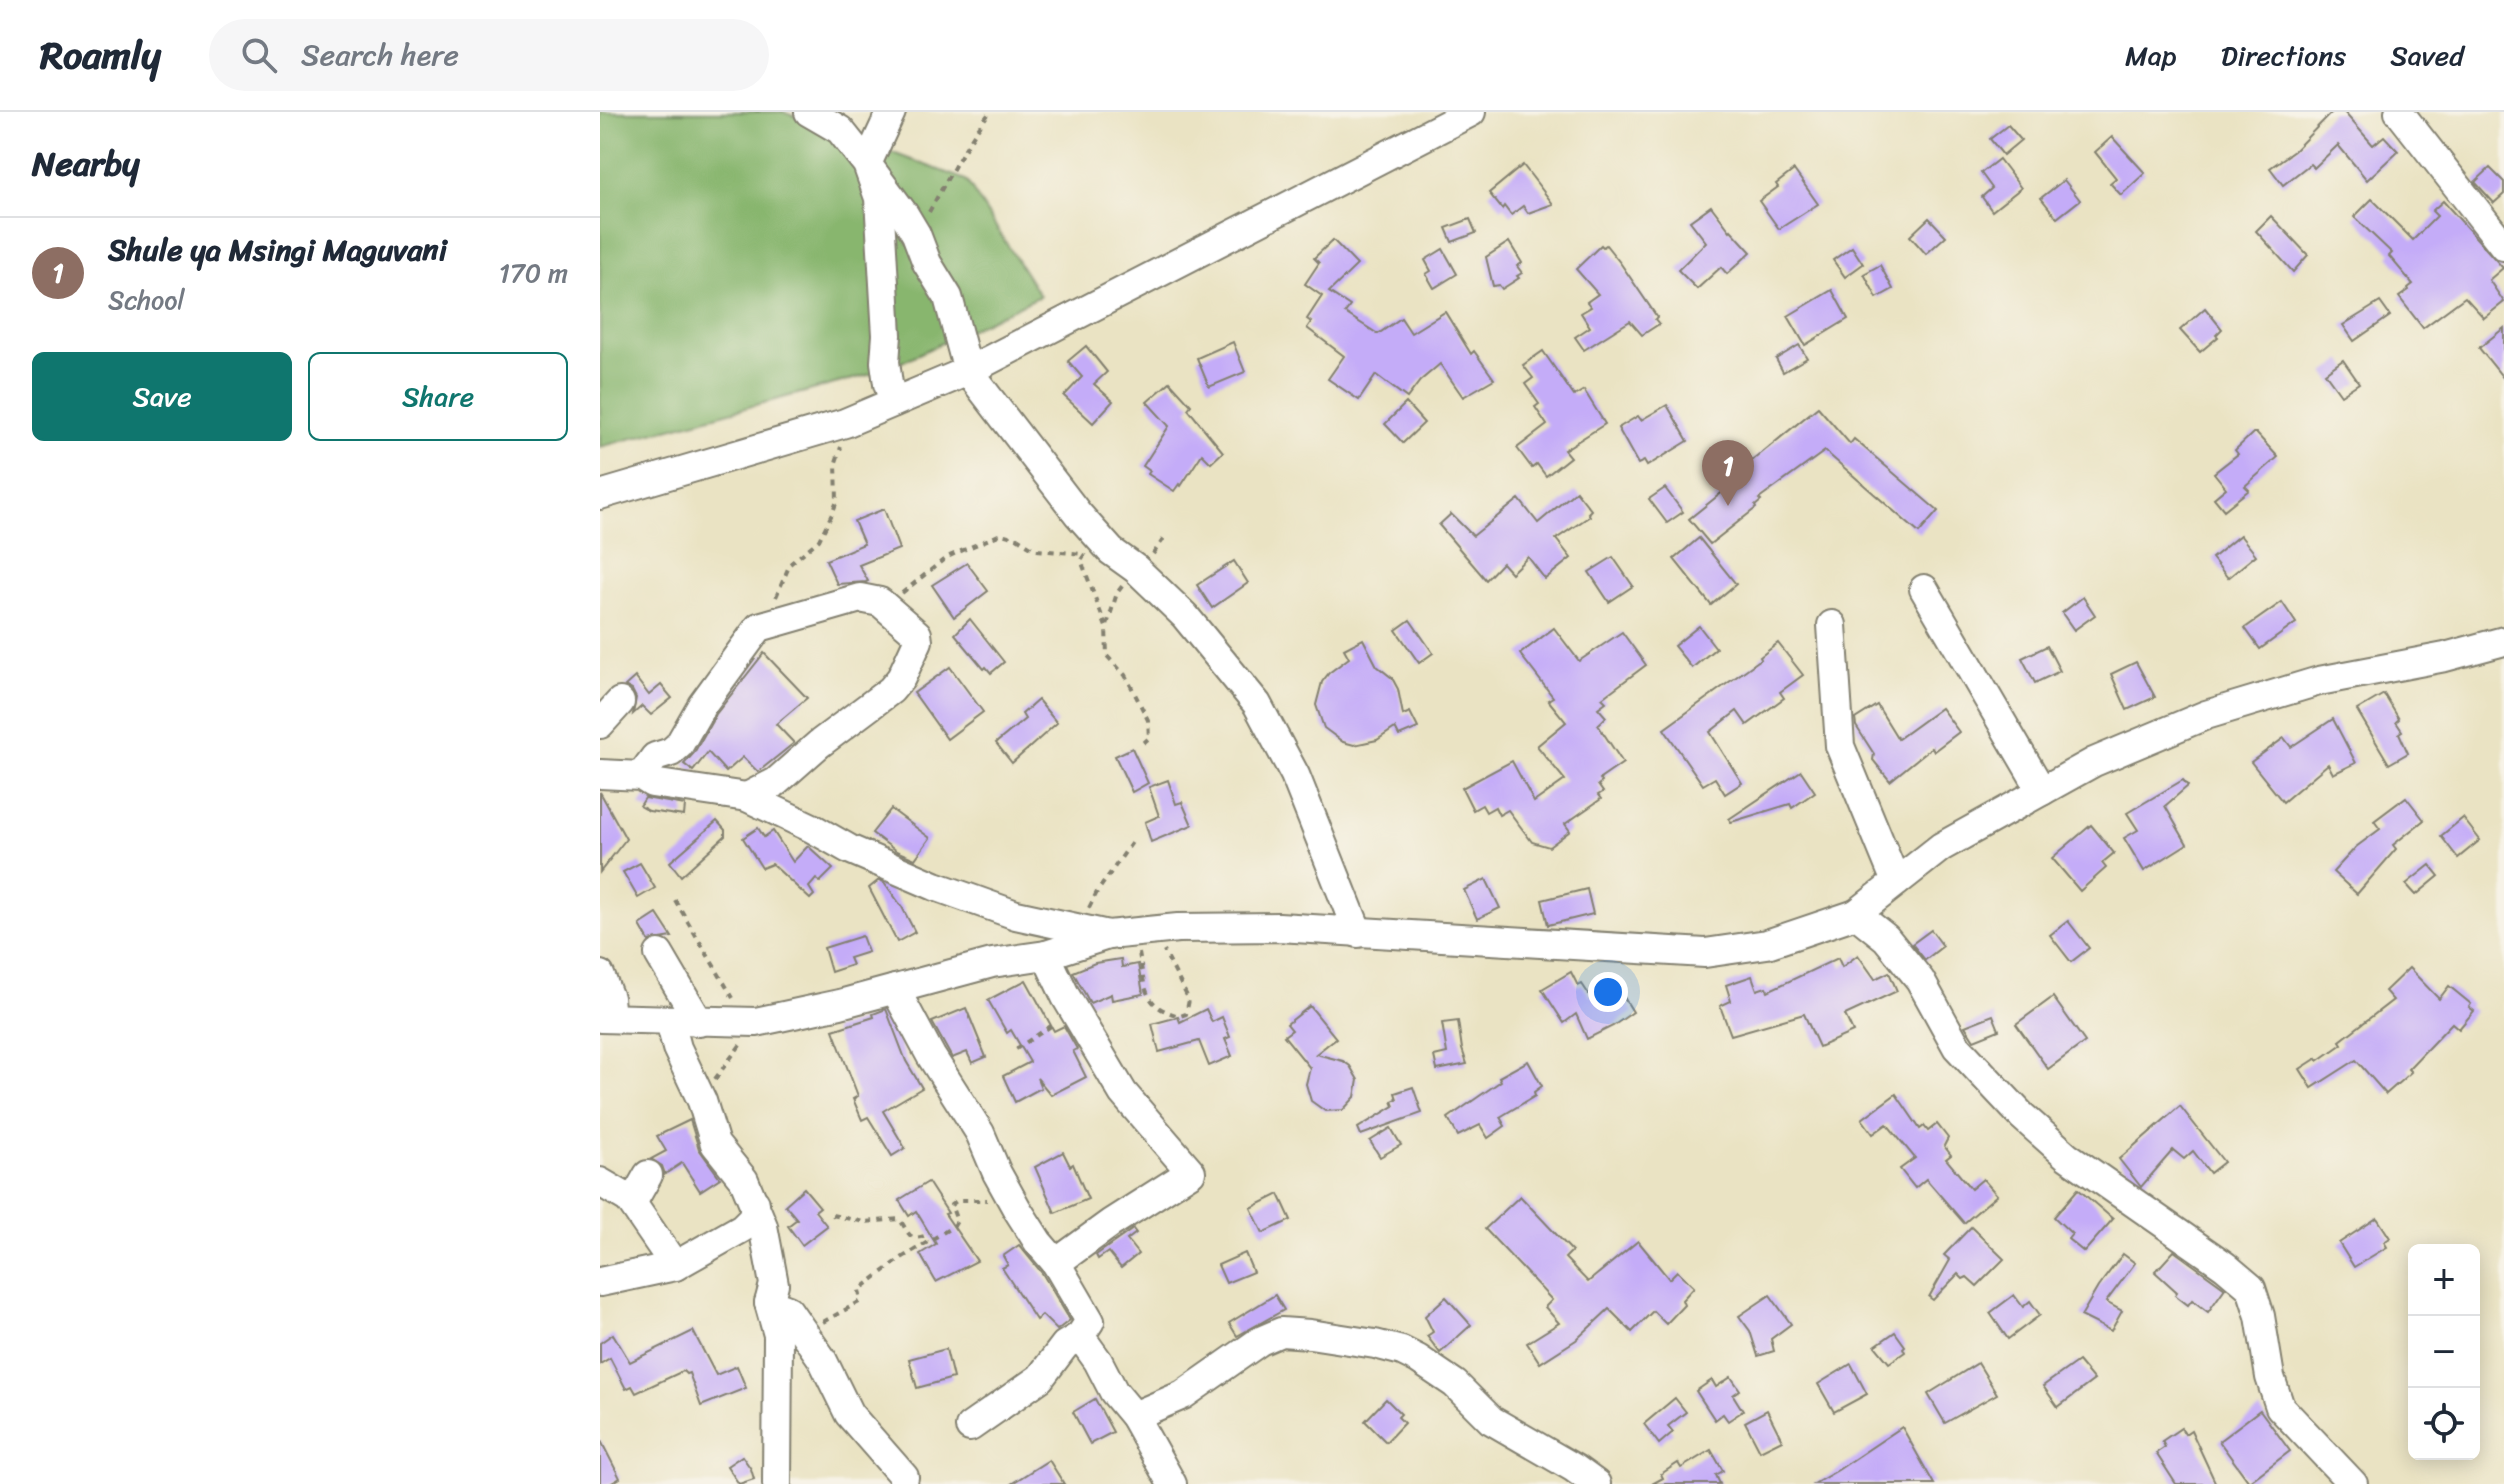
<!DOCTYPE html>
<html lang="en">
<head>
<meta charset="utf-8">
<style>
  :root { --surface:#fff; --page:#f6f6f7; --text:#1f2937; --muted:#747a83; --line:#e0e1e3; --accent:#0f766e }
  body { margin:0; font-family:Sriracha,sans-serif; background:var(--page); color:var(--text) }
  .controls { position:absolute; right:24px; bottom:24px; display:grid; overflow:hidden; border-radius:12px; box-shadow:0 4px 20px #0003 }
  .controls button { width:72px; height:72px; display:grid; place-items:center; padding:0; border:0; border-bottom:2px solid var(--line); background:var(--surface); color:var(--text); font:40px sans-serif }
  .you { position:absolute; left:1008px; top:880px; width:28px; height:28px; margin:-20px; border:6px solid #fff; border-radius:50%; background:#1a73e8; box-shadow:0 0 0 12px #1a73e833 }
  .badge { display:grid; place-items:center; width:52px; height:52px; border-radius:50%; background:var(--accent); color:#fff; font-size:26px; font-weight:700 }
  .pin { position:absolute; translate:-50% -66px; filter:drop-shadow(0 2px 4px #0008) }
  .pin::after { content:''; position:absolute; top:42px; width:28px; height:24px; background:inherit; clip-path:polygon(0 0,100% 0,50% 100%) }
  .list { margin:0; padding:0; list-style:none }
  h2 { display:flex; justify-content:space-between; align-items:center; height:104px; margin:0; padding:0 32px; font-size:34px }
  h2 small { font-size:26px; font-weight:400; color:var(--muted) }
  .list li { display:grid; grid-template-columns:52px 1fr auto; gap:24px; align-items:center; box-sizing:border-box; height:112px; padding:0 32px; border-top:2px solid var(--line) }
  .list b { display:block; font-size:30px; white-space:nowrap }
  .list p { margin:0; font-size:26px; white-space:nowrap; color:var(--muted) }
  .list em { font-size:26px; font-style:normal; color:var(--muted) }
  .actions { display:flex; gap:16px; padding:24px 32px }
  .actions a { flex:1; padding:18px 0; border:2px solid var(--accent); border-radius:12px; text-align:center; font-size:28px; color:var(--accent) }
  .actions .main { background:var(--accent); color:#fff }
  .icon { flex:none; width:44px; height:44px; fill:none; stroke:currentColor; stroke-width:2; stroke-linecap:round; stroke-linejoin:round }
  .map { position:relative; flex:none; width:1904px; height:1372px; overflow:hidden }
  header { display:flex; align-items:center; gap:48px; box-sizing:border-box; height:112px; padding:0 40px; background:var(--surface); border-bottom:2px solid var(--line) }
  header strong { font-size:38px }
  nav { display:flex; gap:44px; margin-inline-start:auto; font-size:28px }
  .search { width:560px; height:72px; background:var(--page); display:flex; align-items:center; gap:20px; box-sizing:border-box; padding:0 28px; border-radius:44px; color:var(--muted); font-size:30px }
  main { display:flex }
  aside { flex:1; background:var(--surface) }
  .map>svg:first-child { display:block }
  .forest { fill:#88b66e; stroke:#526945; stroke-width:2 }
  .building { fill:#c4acf8 }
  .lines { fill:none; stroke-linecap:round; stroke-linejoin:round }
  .minor-casing { stroke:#838070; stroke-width:32 }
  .path { stroke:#838070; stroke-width:4; stroke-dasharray:6 6; stroke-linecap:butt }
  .minor { stroke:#fff; stroke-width:28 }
</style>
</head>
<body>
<header>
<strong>Roamly</strong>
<div class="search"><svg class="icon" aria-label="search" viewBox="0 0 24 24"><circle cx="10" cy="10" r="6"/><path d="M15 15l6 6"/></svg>Search here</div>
<nav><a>Map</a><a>Directions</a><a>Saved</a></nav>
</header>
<main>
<aside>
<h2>Nearby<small></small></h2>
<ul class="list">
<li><span class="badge" style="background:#8d6e63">1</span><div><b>Shule ya Msingi Maguvani</b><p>School</p></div><em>170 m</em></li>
</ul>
<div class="actions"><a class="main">Save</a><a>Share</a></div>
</aside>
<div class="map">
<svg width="1904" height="1372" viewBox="0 0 1904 1372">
  <rect width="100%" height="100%" fill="#f7f3e8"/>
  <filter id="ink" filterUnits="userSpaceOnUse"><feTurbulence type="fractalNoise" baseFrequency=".0125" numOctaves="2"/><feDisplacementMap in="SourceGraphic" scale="16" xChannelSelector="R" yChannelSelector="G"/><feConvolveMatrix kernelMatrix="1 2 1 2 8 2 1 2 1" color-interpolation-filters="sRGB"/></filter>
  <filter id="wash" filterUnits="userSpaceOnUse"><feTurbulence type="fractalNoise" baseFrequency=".006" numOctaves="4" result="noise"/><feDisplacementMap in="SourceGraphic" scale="32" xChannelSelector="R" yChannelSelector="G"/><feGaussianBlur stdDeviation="1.8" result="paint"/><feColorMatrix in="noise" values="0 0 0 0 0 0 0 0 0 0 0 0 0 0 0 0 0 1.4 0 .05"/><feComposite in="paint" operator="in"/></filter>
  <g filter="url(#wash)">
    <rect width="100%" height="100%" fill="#eae3c3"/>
    <path class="forest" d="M0 0H183L366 68 440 184 283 259 0 335Z"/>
    <g id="blocks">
      <g class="building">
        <path d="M1732 0H1744L1773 33 1784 24 1798 39 1767 68 1738 33 1714 56 1710 52 1683 73 1670 56 1694 39Z"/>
        <path d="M1408 13 1421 28 1403 43 1390 27Z"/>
        <path d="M1512 25 1545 61 1521 83 1510 71 1516 66 1495 40Z"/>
        <path d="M1399 47 1421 76 1392 99 1382 85 1392 76 1381 61Z"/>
        <path d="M923 53 953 92 928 101 923 94 911 103 904 94 902 97 889 81Z"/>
        <path d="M1890 56 1904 70V82L1894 91 1875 70Z"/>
        <path d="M1194 58 1218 92 1179 117 1159 89 1178 75 1176 72Z"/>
        <path d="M1464 68 1480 88 1457 106 1441 86Z"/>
        <path d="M1772 87 1813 128 1837 104 1832 99 1843 89 1903 156 1889 168 1904 190 1884 206 1865 185 1823 216 1799 185 1809 178 1808 176 1813 172 1789 144 1792 141 1754 105Z"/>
        <path d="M1111 94 1130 119 1131 118 1151 140 1127 162 1121 155 1097 177 1078 158 1106 130 1090 109Z"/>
        <path d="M1671 104 1708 143 1693 160 1656 119Z"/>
        <path d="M1329 106 1346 124 1326 142 1310 124Z"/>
        <path d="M870 107 876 121 852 130 846 116Z"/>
        <path d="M733 128 757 153 729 180 750 194 745 201 778 222 801 206 811 221 845 200 871 242 874 239 894 267 863 285 840 252 820 269 807 286 776 263 759 288 728 267 744 244 707 216 711 210 707 207 722 184 705 172 719 151 714 146Z"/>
        <path d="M909 130 922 151 917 154 922 161 917 164 919 166 902 177 899 173 893 174 886 145Z"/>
        <path d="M1001 133 1003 135 1006 133 1021 152 1057 205 1055 207 1059 212 1042 223 1030 209 984 238 975 225 990 215 981 201 991 195 987 190 998 182 976 157Z"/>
        <path d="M1252 135 1263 152 1245 165 1233 148Z"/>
        <path d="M843 137 857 162 834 176 826 162 831 159 825 148Z"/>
        <path d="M1280 153 1293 177 1277 186 1264 162Z"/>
        <path d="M1232 178 1248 207 1205 233 1188 204Z"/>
        <path d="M1780 190 1790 204 1754 229 1743 213Z"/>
        <path d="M1605 196 1622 217 1616 223 1618 225 1600 240 1580 218Z"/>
        <path d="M1904 216V267L1879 236Z"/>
        <path d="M633 230 645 260 609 275 597 246Z"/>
        <path d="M1199 233 1207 246 1183 260 1176 247Z"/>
        <path d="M486 234 507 260 494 272 513 289 493 311 464 284 482 265 468 249Z"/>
        <path d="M943 239 974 284 984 278 1005 312 964 338 970 345 946 364 937 352 932 356 917 336 947 313 935 295 939 292 925 272 933 266 923 253Z"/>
        <path d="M1743 248 1759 271 1741 283 1725 261Z"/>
        <path d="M570 270 591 293 588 297 623 340 611 351 602 342 581 374 579 372 574 379 548 362 550 359 543 354 569 314 547 290Z"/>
        <path d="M806 291 824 311 803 331 785 312Z"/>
        <path d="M1067 293 1088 329 1047 354 1044 349 1038 352 1018 316 1038 304 1041 308Z"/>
        <path d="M1218 295 1250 332 1254 327 1338 399 1319 421 1225 339 1159 387 1161 389 1155 394 1156 396 1110 432 1089 407 1150 358 1148 352Z"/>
        <path d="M1653 321H1656L1678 345 1645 374 1649 378 1624 398 1614 386 1626 376 1614 361 1638 342 1635 338Z"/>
        <path d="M1065 376 1083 400 1067 411 1049 387Z"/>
        <path d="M976 379 991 398 988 401 990 404 956 427 971 446 945 467 928 445 911 461 902 451 886 468 839 413 851 402 873 424 919 387 938 411Z"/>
        <path d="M284 397 299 437 259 453 268 469 266 470 237 472 226 448 264 432 254 409Z"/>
        <path d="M1640 423 1656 443 1628 466 1612 446Z"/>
        <path d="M1099 426 1136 472 1111 493 1074 447Z"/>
        <path d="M1013 445 1033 474 1009 490 989 460Z"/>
        <path d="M634 449 648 471 612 496 597 473Z"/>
        <path d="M367 451 388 479 354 505 332 473Z"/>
        <path d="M1483 485 1495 503 1474 518 1462 501Z"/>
        <path d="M1682 490 1696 511 1660 537 1645 516Z"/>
        <path d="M370 507 404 550 391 561 386 555 384 557 355 522Z"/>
        <path d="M810 508 833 541 819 551 796 518Z"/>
        <path d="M1099 514 1116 536 1092 556 1074 534Z"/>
        <path d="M954 516 979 549 1022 520 1046 553 1002 586 1006 590 998 596 1006 605 998 613 1023 651 1000 667 1002 670 998 673 1003 680 998 683 1001 687 965 712 970 719 949 735 932 730 908 698 899 703 895 695 886 700 882 693 873 698 862 676 912 649 934 690 965 668 937 634 966 610 948 588 953 585 920 542Z"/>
        <path d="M763 527 777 554 792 566 798 577 803 603 810 600 818 616 799 624 795 616 777 628 754 633 743 630 724 616 716 593 722 570 729 561 749 546 744 537Z"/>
        <path d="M1178 531 1203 563 1180 580 1184 586 1147 613 1137 599 1110 620 1142 671 1125 682 1115 666 1103 673 1064 617 1161 547 1160 545Z"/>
        <path d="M1447 534 1460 559 1435 571 1422 546Z"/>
        <path d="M164 541 207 586 176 612 194 631 158 660 143 645 126 660 108 640 93 659 84 652 94 641 116 602Z"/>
        <path d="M1536 550 1555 585 1527 598 1511 562Z"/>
        <path d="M350 555 383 600 347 627 314 581Z"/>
        <path d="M35 565 49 583 61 573 72 586 51 603 42 594 33 602 36 586 32 578 25 574Z"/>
        <path d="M1784 582 1799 607 1796 610 1802 619 1799 621 1808 641 1789 652 1757 598Z"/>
        <path d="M438 588 457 611 412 651 396 631 425 607 422 602Z"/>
        <path d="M1277 593 1298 627 1341 596 1359 620 1334 639 1332 635 1290 669 1273 648 1274 642 1256 614 1255 607Z"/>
        <path d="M1733 607 1756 651 1733 662 1728 652 1683 690 1651 650 1684 626 1691 635Z"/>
        <path d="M532 636 548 671 532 680 515 644Z"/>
        <path d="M1201 659 1215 680 1192 696 1190 692 1131 710 1129 707Z"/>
        <path d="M568 668 576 692 582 690 592 713 551 730 545 710 559 704 549 675Z"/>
        <path d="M1583 668 1588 674 1565 694 1587 732 1544 759 1524 726 1538 718 1527 701Z"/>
        <path d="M0 680 26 727 0 760Z"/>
        <path d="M1806 685 1824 708 1793 733 1796 737 1757 782 1733 760 1756 735 1780 717 1774 709Z"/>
        <path d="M45 686 85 693 84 704 49 699 40 694Z"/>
        <path d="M291 697 330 726 315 747 296 739 272 721Z"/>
        <path d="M1863 706 1880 728 1858 746 1841 724Z"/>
        <path d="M117 709 125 718V724L81 764 70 750Z"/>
        <path d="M1491 713 1514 741 1502 751 1506 756 1480 779 1452 746Z"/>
        <path d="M158 716 164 725 173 719 193 750 208 734 233 757 220 770 216 767 209 775 214 783 210 787 172 752 162 756 143 726Z"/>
        <path d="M40 751 55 776 38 786 23 760Z"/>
        <path d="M1830 753 1839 764 1816 783 1806 772Z"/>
        <path d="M886 767 900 796 877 807 864 778Z"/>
        <path d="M279 768 284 770 302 795 315 820 297 830 269 776Z"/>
        <path d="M987 777 993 802 948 813 942 788Z"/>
        <path d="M57 802 72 825 49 829 40 813Z"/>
        <path d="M1468 809 1489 836 1471 850 1450 823Z"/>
        <path d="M1331 818 1343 834 1325 848 1312 832Z"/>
        <path d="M262 824 268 840 249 846 252 853 231 860 224 836Z"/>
        <path d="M1258 843 1275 867 1289 860 1297 879 1245 903 1253 920 1219 935 1204 902 1131 923 1120 894 1131 889 1126 873 1152 864 1157 878 1166 875 1168 879 1238 846 1242 855Z"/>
        <path d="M521 847 522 855 538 852 543 882 512 888 511 882 490 891 473 860 495 851Z"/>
        <path d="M1809 856 1839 887 1849 874 1871 892 1869 895 1874 899 1859 917 1852 911 1808 957 1811 960 1786 982 1756 948 1712 976 1700 957 1717 946 1718 949 1742 932 1740 929 1793 888 1785 879Z"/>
        <path d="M971 860 978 874 982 872 990 884 1014 869 1033 900 1013 914 987 927 976 902 964 911 942 877Z"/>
        <path d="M426 868 454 919 464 914 477 937 473 939 486 965 451 983 437 966 441 976 415 990 403 964 430 950 411 918 407 921 388 888Z"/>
        <path d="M1453 885 1485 930 1448 957 1416 912Z"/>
        <path d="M710 894 736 926 716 942 743 949 750 954 758 968 755 985 743 998 725 999 711 989 706 972 710 956 684 924 692 918 687 912Z"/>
        <path d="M366 896 386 945 372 951 367 940 352 946 332 910Z"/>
        <path d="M286 897 306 949 322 976 283 999 305 1036 292 1044 268 1005 262 1008 253 987 258 984 233 918 274 905 273 902Z"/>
        <path d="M606 897 612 910 622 905 630 925 625 927 632 944 609 954 599 929 559 940 552 912 578 905 580 910Z"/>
        <path d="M1393 903 1399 918 1374 928 1365 914Z"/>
        <path d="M858 909 862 937 867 952 837 958 834 944 847 941 842 911Z"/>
        <path d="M928 949 942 974 934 980 935 984 900 1005 905 1014 888 1026 880 1013 858 1024 848 1006 901 969 899 965Z"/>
        <path d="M813 975 822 1001 761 1023 758 1016 794 994 792 989 797 987 795 981Z"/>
        <path d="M1296 982 1320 1017 1324 1014 1328 1019 1337 1012 1348 1026 1344 1034 1351 1043 1346 1047 1371 1077 1383 1067 1397 1083 1364 1111 1326 1067 1315 1076 1300 1057 1315 1046 1287 1012 1273 1022 1262 1007Z"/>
        <path d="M1580 994 1624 1050 1610 1061 1593 1039 1584 1047 1573 1038 1541 1075 1519 1047Z"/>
        <path d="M90 1008 99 1037 120 1066 100 1079 82 1051 65 1062 62 1054 51 1047 66 1039 57 1024Z"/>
        <path d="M791 1016 801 1033 780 1045 770 1029Z"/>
        <path d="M463 1040 470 1054 473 1052 488 1087 455 1101 435 1055Z"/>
        <path d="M328 1070 348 1101 345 1102 377 1149 336 1170 320 1142 336 1132 316 1099 309 1104 299 1088Z"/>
        <path d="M204 1076 220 1095 215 1099 227 1114 202 1133 188 1114 197 1107 185 1093Z"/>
        <path d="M1478 1077 1513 1107 1484 1140 1468 1127 1472 1122 1454 1105Z"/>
        <path d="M679 1082 691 1108 663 1121 651 1096Z"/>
        <path d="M920 1084 972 1139 965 1146 988 1170 1038 1129 1069 1167 1077 1159 1094 1175 1082 1188 1084 1193 1066 1212 1053 1199 1032 1220 1009 1197 976 1228 940 1251 927 1231 959 1211 945 1195 952 1188 885 1117Z"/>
        <path d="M1777 1106 1790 1126 1784 1130 1787 1135 1754 1155 1739 1131Z"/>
        <path d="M1371 1115 1404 1147 1377 1174 1367 1165 1363 1167 1358 1162 1333 1188 1329 1185 1350 1148 1344 1143Z"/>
        <path d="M533 1117 536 1121 527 1128 538 1142 521 1156 508 1140 498 1147 496 1143Z"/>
        <path d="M419 1133 442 1161 470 1208 457 1218 442 1203 436 1208 402 1156 408 1153 403 1144Z"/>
        <path d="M1574 1139 1625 1176 1608 1200 1592 1188 1588 1193 1575 1183 1577 1180 1555 1160Z"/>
        <path d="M645 1141 653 1160 626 1171 618 1153Z"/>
        <path d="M1523 1142 1535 1151 1506 1190 1522 1199 1511 1219 1481 1204 1498 1175Z"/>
        <path d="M675 1183 684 1198 637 1224 629 1211Z"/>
        <path d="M1170 1183 1191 1212 1171 1227 1174 1239 1158 1244 1150 1219 1139 1204Z"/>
        <path d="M1414 1183 1423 1195 1430 1189 1440 1203 1408 1227 1390 1201Z"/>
        <path d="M846 1185 871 1213 840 1241 827 1224 833 1220 825 1204Z"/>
        <path d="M93 1219 116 1263 137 1254 146 1276 101 1294 89 1261 86 1262 83 1259 36 1281 32 1274 26 1277 10 1246 0 1252V1231L13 1222 30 1250Z"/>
        <path d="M1295 1220 1305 1234 1303 1236 1305 1240 1289 1251 1275 1234Z"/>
        <path d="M346 1237 353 1266 317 1276 309 1247Z"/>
        <path d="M1478 1249 1494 1268 1458 1295 1443 1274Z"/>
        <path d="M1378 1251 1397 1282 1345 1311 1328 1282Z"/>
        <path d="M1251 1252 1267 1282 1234 1300 1218 1272Z"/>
        <path d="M1131 1265 1140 1278 1133 1283 1143 1299 1128 1309 1123 1302 1115 1308 1096 1279 1112 1268 1116 1275Z"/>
        <path d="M1075 1286 1086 1300 1068 1314 1073 1320 1059 1332 1044 1312Z"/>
        <path d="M495 1287 513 1320 490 1332 473 1300Z"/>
        <path d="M786 1287 801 1302 798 1305 804 1311 786 1330 765 1309Z"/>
        <path d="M1167 1298 1182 1328 1160 1339 1145 1310Z"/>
        <path d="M1660 1298 1690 1339 1649 1370 1619 1329Z"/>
        <path d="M1302 1315 1334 1372H1214L1238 1358Z"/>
        <path d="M1581 1316 1585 1322 1591 1318 1616 1372H1576L1556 1341 1565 1335 1562 1329Z"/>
        <path d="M0 1327 20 1366 10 1372H0Z"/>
        <path d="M1111 1338 1123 1359 1116 1363 1120 1372H1052L1063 1366 1061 1362 1078 1351 1081 1356Z"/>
        <path d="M142 1344 151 1357 154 1367 139 1372 127 1354Z"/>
        <path d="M449 1348 464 1372H411Z"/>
      </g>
    </g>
  </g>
  <g filter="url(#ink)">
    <use href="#blocks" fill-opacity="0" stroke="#838070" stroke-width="2"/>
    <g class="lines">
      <defs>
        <g id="minor">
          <path d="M209 0 240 18 267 52 279 86 287 223 285 250 288 272 294 290"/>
          <path d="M291 0 267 52 304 102 316 122 327 151 348 185 368 259 478 402 511 439 536 457 585 504 657 592 695 663 758 821"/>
          <path d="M1799 0 1904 134"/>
          <path d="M0 383 245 311 368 259 871 0"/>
          <path d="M1324 477 1442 679"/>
          <path d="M1232 513 1240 634 1296 770"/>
          <path d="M0 612 20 590"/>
          <path d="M0 662 41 664 52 671 147 685 212 716 249 737 335 774 416 803 508 823 578 816 679 815 1105 841 1167 832 1256 802 1341 735 1494 650 1606 603 1719 569 1845 545 1904 529"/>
          <path d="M41 664 55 645 71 640 79 633 102 593 159 515 260 486 280 490 317 522 318 529 301 566 291 578 219 632 176 670 147 685"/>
          <path d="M1256 802 1286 826 1320 868 1357 935 1422 1004 1467 1044 1625 1154 1651 1176 1660 1204 1670 1265 1680 1295 1753 1372"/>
          <path d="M59 842 99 910"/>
          <path d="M446 843 466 885 523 981 591 1060 511 1111 456 1151"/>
          <path d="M0 863 9 886 11 906"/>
          <path d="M295 877 331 944 380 1021 397 1061 417 1097 438 1130 456 1151 490 1209 480 1224 465 1233 440 1266 370 1315"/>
          <path d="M0 906 156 910 240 892 392 851 446 843 508 823"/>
          <path d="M70 909 77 936 102 989 115 1032 144 1068 163 1114 174 1172 169 1191 178 1223 177 1372"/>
          <path d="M0 1070 29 1087 75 1154"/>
          <path d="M29 1087 36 1084 48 1063"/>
          <path d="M0 1170 75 1154 142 1116 153 1105 155 1091"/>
          <path d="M169 1191 188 1198 222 1247 249 1302 304 1365"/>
          <path d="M480 1224 498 1249 514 1280 534 1304 572 1372"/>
          <path d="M534 1304 583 1283 660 1229 681 1220 710 1222 775 1232 802 1239 818 1247 855 1272 891 1308 974 1356 996 1372"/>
        </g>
      </defs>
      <use href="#minor" class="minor-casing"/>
      <g class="path">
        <path d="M329 100C348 66 366 31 390 0"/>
        <path d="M485 442 481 448 506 515 507 544 525 563 532 576 548 608 549 626 539 635"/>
        <path d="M553 442 565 425"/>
        <path d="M302 481 347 445 401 422 417 426 436 438 483 442"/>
        <path d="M176 485 190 452 219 428 232 402 237 389 236 350 241 335"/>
        <path d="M507 513 517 481 523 473"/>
        <path d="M75 788 133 886"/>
        <path d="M489 796 497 780 535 726"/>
        <path d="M539 841C545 874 542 895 580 904L586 902 589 888 564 839"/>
        <path d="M416 937 454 912"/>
        <path d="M115 967 141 932"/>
        <path d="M232 1103 264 1110 299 1107C308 1117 307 1130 324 1124L327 1130"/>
        <path d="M223 1210 261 1189 259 1178 303 1145 354 1114 357 1109 351 1093 358 1088H387"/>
      </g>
      <use href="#minor" class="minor"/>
    </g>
  </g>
</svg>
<div class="controls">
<button>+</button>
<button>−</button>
<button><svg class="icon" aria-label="locate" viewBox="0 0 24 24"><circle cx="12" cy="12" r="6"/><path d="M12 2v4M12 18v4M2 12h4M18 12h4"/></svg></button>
</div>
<div class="you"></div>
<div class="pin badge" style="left:1128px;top:394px;background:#8d6e63">1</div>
</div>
</main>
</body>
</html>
